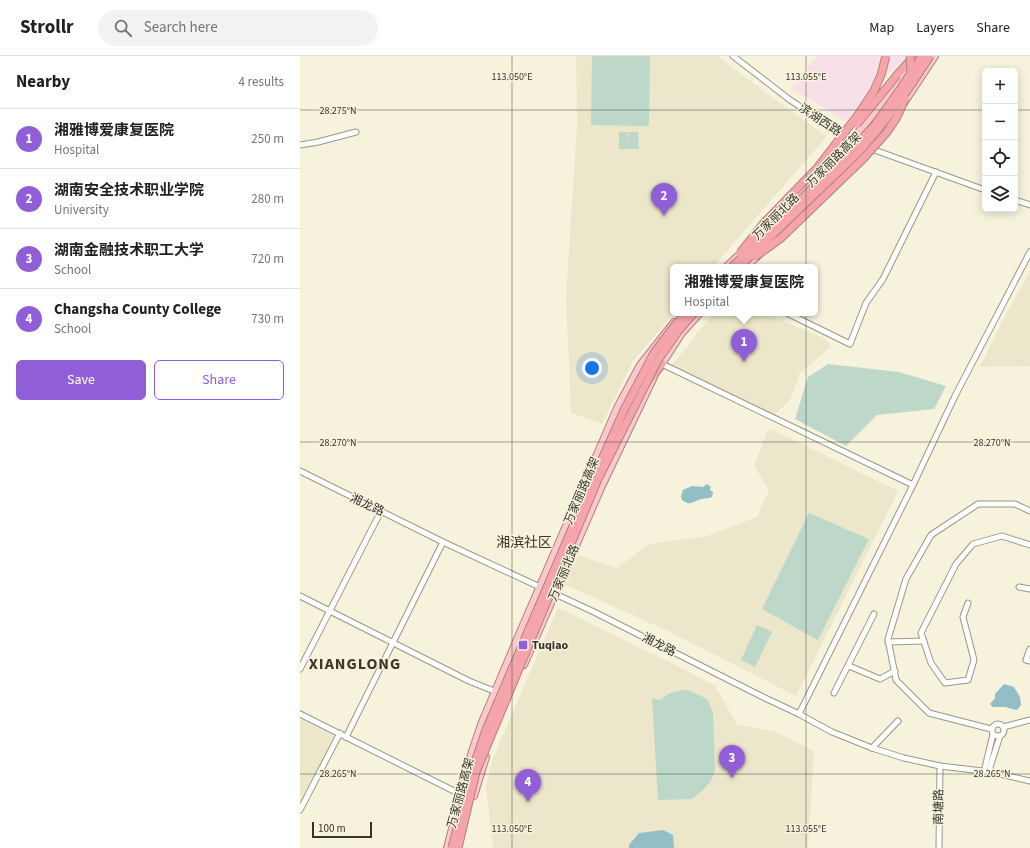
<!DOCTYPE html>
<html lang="en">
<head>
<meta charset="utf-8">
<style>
  :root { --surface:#fff; --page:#f2f2f2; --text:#202124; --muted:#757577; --line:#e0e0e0; --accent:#905fd8 }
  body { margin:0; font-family:"Source Sans 3","Noto Sans SC",sans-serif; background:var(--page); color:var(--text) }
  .controls { position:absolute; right:12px; top:12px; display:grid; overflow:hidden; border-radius:6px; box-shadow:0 2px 10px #0003 }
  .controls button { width:36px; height:36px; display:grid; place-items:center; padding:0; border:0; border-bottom:1px solid var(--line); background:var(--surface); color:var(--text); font:20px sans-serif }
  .scale { position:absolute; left:12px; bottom:10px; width:60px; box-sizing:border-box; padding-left:4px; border:2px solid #36352c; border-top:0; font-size:11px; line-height:14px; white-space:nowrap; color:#36352c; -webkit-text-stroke:3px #f6f2dc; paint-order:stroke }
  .you { position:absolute; left:292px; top:312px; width:14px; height:14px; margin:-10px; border:3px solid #fff; border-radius:50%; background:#1a73e8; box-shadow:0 0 0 6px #1a73e833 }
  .badge { display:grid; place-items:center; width:26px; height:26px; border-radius:50%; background:var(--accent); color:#fff; font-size:13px; font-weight:700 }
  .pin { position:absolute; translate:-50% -33px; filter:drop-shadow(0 1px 2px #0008) }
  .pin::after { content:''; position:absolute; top:21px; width:14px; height:12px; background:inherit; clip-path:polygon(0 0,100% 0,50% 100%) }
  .popup { position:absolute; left:370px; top:208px; width:148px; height:52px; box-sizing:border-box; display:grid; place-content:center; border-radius:6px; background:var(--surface); filter:drop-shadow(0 1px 3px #0005); font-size:13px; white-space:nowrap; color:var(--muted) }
  .popup b { font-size:15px; color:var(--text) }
  .popup::after { content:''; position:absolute; left:50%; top:100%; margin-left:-8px; border:8px solid transparent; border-top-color:var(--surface) }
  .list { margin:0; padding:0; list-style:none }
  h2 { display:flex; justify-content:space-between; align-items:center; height:52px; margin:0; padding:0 16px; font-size:17px }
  h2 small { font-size:13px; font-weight:400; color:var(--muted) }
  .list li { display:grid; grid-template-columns:26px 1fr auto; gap:12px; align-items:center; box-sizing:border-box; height:60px; padding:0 16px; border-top:1px solid var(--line) }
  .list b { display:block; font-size:15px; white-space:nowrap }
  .list p { margin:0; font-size:13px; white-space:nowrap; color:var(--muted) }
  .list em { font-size:13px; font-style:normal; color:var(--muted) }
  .actions { display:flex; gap:8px; padding:12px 16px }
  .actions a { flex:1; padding:9px 0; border:1px solid var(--accent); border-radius:6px; text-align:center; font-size:14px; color:var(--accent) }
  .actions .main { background:var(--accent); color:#fff }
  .icon { flex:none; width:22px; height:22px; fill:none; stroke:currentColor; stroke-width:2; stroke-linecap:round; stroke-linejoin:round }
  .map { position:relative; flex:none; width:730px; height:792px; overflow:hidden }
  header { display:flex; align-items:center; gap:24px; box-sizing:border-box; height:56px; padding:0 20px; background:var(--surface); border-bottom:1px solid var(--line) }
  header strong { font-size:19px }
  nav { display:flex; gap:22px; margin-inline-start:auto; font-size:14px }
  .search { width:280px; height:36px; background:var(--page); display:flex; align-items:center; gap:10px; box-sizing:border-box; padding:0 14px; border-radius:22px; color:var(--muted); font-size:15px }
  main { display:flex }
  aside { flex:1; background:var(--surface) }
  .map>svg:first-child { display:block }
  .industrial { fill:#f9e0e8 }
  .built { fill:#ece6ca }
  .green { fill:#bdd8c9 }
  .water { fill:#93bec8 }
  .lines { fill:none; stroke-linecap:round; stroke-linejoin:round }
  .minor-casing { stroke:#9b9783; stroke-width:7 }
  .major-casing { stroke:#b27e7e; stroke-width:8 }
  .highway-casing { stroke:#b27e7e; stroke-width:9 }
  .minor { stroke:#fff; stroke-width:5 }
  .major { stroke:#f9c9cc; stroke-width:6 }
  .highway { stroke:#f5a5aa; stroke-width:7 }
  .highway-bridge-casing { stroke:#b27e7e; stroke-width:9; stroke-linecap:butt }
  .highway-bridge { stroke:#f5a5aa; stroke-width:7 }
  .ticks { fill:none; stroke:#36352c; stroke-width:1; stroke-opacity:0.45 }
  .poi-dot { fill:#905fd8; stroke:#f6f2dc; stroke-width:1.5 }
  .labels { text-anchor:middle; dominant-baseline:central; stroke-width:3; stroke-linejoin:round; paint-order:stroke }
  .street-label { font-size:12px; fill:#36352c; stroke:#f6f2dc }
  .poi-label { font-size:12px; font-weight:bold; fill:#36352c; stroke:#f6f2dc; text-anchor:start }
  .quarter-label { font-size:14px; fill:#3d3927; stroke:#f6f2dc }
  .district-label { font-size:16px; font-weight:bold; letter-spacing:1px; fill:#3d3927; stroke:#f6f2dc }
  .ticks-label { font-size:10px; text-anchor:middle; fill:#36352c; stroke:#f6f2dc; stroke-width:3; stroke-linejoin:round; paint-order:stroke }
</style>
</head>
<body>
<header>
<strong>Strollr</strong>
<div class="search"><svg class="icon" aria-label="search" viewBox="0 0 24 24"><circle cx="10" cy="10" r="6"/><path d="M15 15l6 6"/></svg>Search here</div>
<nav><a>Map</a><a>Layers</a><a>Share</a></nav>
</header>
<main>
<aside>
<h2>Nearby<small>4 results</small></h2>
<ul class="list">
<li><span class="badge">1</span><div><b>湘雅博爱康复医院</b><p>Hospital</p></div><em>250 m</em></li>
<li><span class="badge">2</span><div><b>湖南安全技术职业学院</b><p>University</p></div><em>280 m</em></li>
<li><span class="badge">3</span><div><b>湖南金融技术职工大学</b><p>School</p></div><em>720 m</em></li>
<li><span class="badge">4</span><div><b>Changsha County College</b><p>School</p></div><em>730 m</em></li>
</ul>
<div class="actions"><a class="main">Save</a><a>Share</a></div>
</aside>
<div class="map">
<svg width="730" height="792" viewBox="0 0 730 792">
  <rect width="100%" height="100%" fill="#f6f2dc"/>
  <path class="industrial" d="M517 0H606L569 38 546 65 491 32Z"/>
  <g class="built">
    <path d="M276 0H417L485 51 527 80 413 211H373L374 257 333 305 302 368 271 357 266 240 277 71Z"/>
    <path d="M730 215V310L680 311 703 264Z"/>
    <path d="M415 257H464L521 281 526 284 531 291 500 317 490 344 472 361 371 310 391 287 397 277Z"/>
    <path d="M471 373 598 435 496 640 370 576 264 528 278 499 317 512 349 488 407 480 457 461 469 434 454 410 467 376Z"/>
    <path d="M258 552 372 607 415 630 437 669 476 676 514 695 508 792H193L186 730 192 704Z"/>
    <path d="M0 663 35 680 0 755Z"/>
  </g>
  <g class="green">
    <path d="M292 0H350L349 70 291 69Z"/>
    <path d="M319 76H328L329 89V76H338L339 93H319Z"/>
    <path d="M528 308 599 316 646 330 634 353 577 359 546 390 495 363 508 321Z"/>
    <path d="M509 457 569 483 518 584 462 553Z"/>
    <path d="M457 569 472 576 455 611 441 604Z"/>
    <path d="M388 634 407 643 413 656 415 714 411 725 402 735 392 743 358 744 352 643 361 644C369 635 377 635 388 634Z"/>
  </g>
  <g class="water">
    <path d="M407 428 411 431 410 434 413 436 412 441C408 443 405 442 402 443 392 445 391 451 382 444L381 440 383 434 392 430 403 431Z"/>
    <path d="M704 628 714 631 720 641 721 649 717 654 705 651H693L690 648 695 642V638Z"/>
    <path d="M363 774 373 779 374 792H329V789L339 777Z"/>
  </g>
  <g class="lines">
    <defs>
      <g id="minor">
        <path d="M433 0 490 44 555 86"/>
        <path d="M0 89 18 86 56 76"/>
        <path d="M569 92 685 134"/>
        <path d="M715 144 730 149"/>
        <path d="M487 257 550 288 566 247 583 223 636 116"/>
        <path d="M362 308 613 429"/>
        <path d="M0 415 143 486 242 532"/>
        <path d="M719 531 730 533"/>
        <path d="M251 536 294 556 463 641 499 658 532 676 572 692 604 702 640 710 691 716 730 725"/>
        <path d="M0 540 169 625 194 635"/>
        <path d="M668 547 663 561 674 604 668 624 645 627 631 607 621 577 656 508 673 488 702 480 730 489"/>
        <path d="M588 586 624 585"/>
        <path d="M730 593 726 604 730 605"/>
        <path d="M549 610 580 623 595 615"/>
        <path d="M0 613 81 455"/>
        <path d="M534 637 574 558"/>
        <path d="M0 658 160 738"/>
        <path d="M499 658 613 429 655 340 730 196"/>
        <circle cx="698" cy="674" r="6"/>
        <path d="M703 671 730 664"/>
        <path d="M691 673 629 657 596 624 588 583 606 523 631 479 678 448H715L730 455"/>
        <path d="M46 681 143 486"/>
        <path d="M572 692 598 665"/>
        <path d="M684 716 693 678"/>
        <path d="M691 716 690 711 700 680"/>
        <path d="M0 754 40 677"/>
        <path d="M639 792 640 710"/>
      </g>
      <g id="major">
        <path d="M604 47 635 0"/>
        <path d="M483 175 536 125"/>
        <path d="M453 184C509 129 567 74 611 8"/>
        <path d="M426 211 443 195"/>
        <path d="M446 211 458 200"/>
        <path d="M360 311 382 277 400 257"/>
        <path d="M224 609 302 430 354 321"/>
        <path d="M174 740 186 701"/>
        <path d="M147 792 172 695 182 666 220 576 317 352 340 309 374 266"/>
      </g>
      <g id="highway">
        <path d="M597 19 614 0"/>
        <path d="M350 324 362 308"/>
      </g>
    </defs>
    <use href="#minor" class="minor-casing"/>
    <use href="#major" class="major-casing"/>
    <use href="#highway" class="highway-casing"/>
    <use href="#minor" class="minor"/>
    <use href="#major" class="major"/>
    <use href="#highway" class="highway"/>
    <defs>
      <g id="highway-bridge">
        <path d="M610 0 611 18"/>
        <path d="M557 68 597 19"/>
        <path d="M440 197 463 168 518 111 558 59 574 35 581 19 586 0"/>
        <path d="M455 201 481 182 563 103 587 76 597 61 605 43"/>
        <path d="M432 211 553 92 574 70 601 32 622 0"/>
        <path d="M439 211 559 96C586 66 609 34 630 0"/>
        <path d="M152 792 172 715 186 674 294 421 325 352 354 297 375 269 386 257"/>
        <path d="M158 792 176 716 298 423 358 304 379 274 394 257"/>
      </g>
    </defs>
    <use href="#highway-bridge" class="highway-bridge-casing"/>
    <use href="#highway-bridge" class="highway-bridge"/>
  </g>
  <path class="ticks" d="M212 0V792M506 0V792M0 54H685M715 54H730M0 386H730M0 718H730"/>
  <rect class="poi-dot" x="218" y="584" width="10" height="10" rx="2"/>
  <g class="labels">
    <g class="street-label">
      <text transform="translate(520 64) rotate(33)">滨湖西路</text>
      <text transform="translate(534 104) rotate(-45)">万家丽路高架</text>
      <text transform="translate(476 161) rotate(-45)">万家丽北路</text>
      <text transform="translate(282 435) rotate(-67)">万家丽路高架</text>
      <text transform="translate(67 449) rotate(25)">湘龙路</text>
      <text transform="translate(264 517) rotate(-67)">万家丽北路</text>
      <text transform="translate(359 589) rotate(27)">湘龙路</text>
      <text transform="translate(161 737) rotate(-75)">万家丽路高架</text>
      <text transform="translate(639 751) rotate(-89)">南塘路</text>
    </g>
    <g class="poi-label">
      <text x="232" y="589">Tuqiao</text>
    </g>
    <g class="quarter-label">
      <text x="224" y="487">湘滨社区</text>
    </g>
    <g class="district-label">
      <text x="55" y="608">XIANGLONG</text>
    </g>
  </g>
  <g class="ticks-label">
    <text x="212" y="24">113.050°E</text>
    <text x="506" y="24">113.055°E</text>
    <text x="38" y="58">28.275°N</text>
    <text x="38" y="390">28.270°N</text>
    <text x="692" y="390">28.270°N</text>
    <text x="38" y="721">28.265°N</text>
    <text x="692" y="721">28.265°N</text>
    <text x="212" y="776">113.050°E</text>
    <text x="506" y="776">113.055°E</text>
  </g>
</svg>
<div class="controls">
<button>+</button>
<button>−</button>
<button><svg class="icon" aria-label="locate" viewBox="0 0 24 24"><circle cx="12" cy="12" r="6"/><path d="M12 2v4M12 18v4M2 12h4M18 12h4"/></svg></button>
<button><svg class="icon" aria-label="layers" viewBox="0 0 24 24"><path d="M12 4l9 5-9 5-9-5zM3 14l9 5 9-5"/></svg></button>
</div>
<div class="scale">100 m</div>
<div class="you"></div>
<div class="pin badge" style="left:444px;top:306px">1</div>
<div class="popup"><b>湘雅博爱康复医院</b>Hospital</div>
<div class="pin badge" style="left:364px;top:160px">2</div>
<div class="pin badge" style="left:432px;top:722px">3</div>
<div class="pin badge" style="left:228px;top:746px">4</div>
</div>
</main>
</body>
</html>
